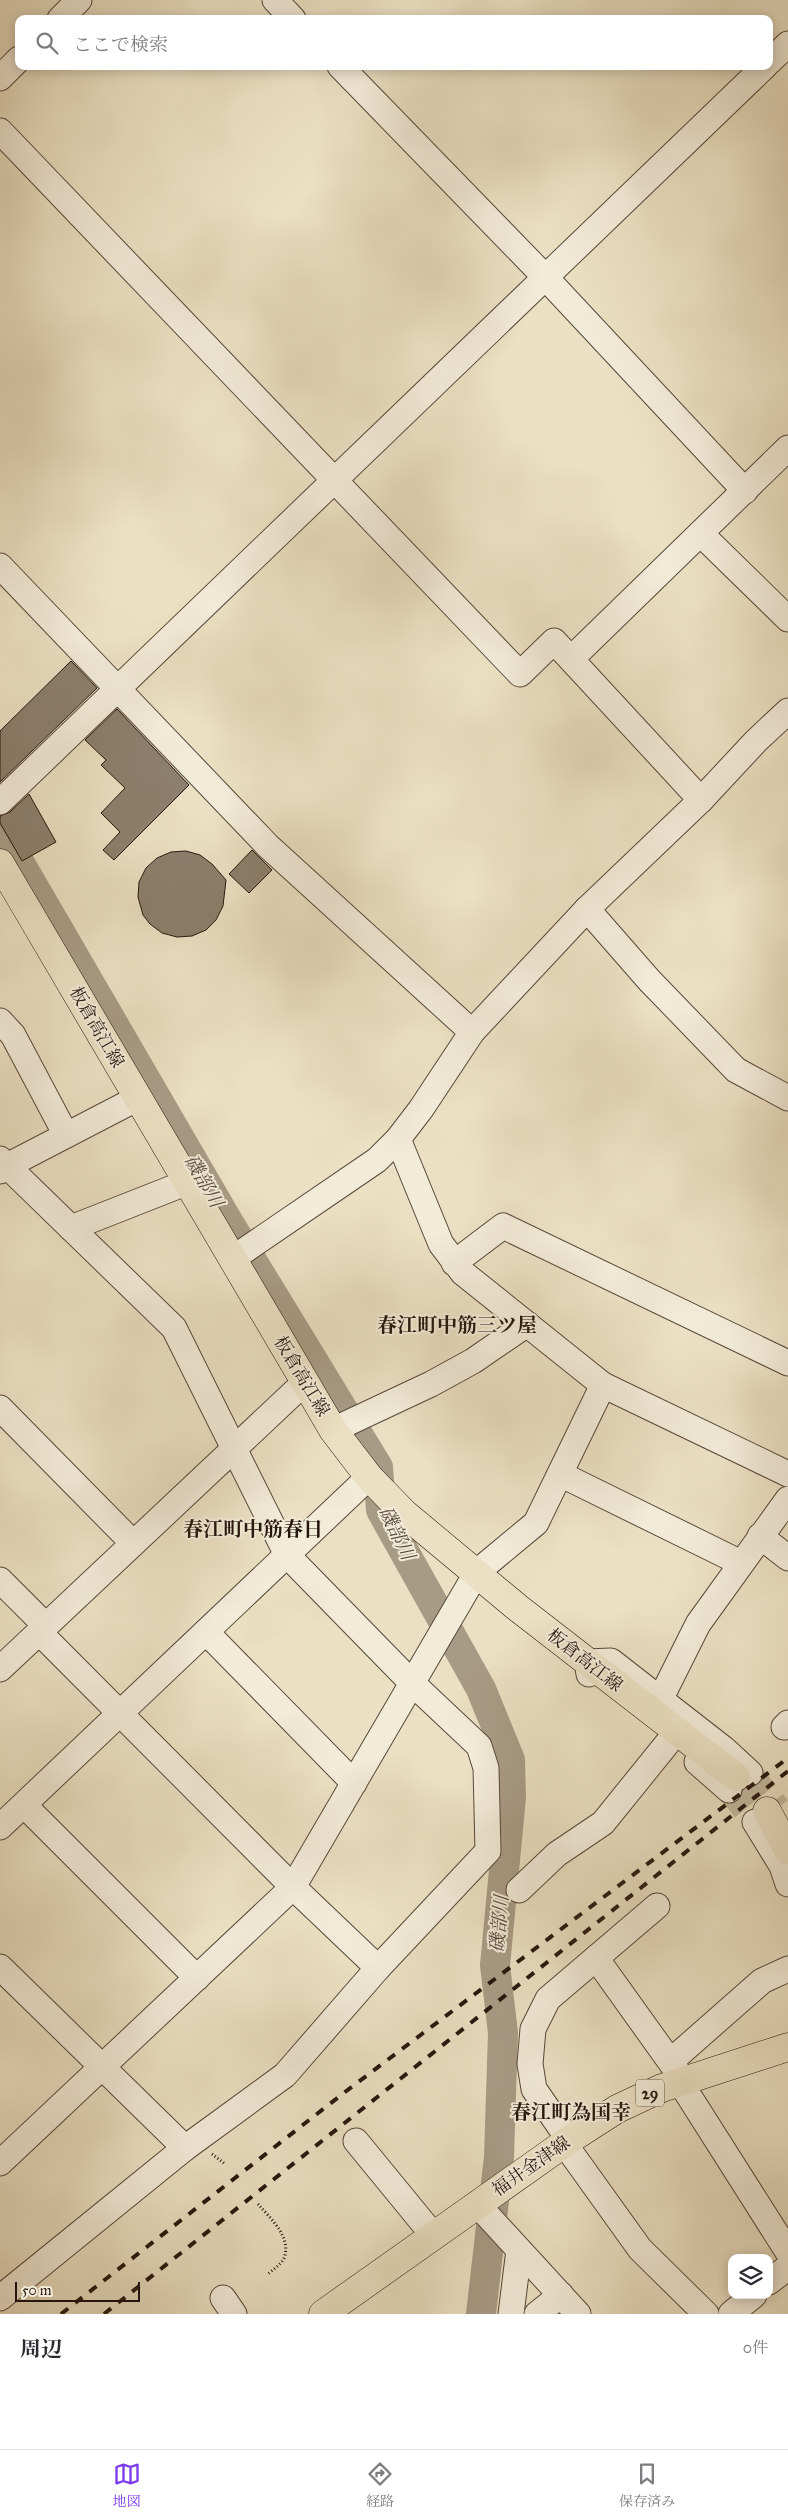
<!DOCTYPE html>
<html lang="ja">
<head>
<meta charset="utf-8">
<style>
  :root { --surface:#fff; --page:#f2f2f3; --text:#2b2b33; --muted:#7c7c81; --line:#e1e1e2; --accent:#7c3aed }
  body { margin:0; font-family:"IM FELL Great Primer","Noto Serif JP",serif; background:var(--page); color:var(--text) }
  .controls { position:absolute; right:15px; bottom:15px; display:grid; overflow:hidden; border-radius:10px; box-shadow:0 2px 12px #0003 }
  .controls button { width:45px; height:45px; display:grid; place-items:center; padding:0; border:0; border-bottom:1px solid var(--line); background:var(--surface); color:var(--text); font:25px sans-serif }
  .scale { position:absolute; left:15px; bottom:12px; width:125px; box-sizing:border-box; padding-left:5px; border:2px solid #26160d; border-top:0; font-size:14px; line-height:18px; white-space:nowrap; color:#26160d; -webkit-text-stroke:4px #f2ebd8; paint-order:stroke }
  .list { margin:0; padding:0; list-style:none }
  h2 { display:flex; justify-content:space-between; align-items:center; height:65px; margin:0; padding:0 20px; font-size:21px }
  h2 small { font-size:16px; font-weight:400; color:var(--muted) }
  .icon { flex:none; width:28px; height:28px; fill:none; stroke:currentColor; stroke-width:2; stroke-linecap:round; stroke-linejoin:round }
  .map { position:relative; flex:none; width:788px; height:2314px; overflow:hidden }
  .search { position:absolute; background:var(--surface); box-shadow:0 2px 12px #0003; left:15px; right:15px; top:15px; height:55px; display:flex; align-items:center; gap:12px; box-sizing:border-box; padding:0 18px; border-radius:10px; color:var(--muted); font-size:19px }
  .sheet { height:135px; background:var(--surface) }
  nav { display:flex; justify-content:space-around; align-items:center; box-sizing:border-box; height:70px; border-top:1px solid var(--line); background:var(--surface); font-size:14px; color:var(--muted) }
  nav a { display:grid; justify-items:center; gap:2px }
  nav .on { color:var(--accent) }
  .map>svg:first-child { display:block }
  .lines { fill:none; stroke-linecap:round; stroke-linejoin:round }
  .river { stroke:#a89b85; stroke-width:30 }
  .building { fill:#8c7f6c; stroke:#26160d }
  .minor-tunnel { stroke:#c4b89f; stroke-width:25; stroke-dasharray:25 12; stroke-linecap:butt }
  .major-tunnel { stroke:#c4b89f; stroke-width:28; stroke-dasharray:28 14; stroke-linecap:butt }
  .minor-casing { stroke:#57483a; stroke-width:27 }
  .major-casing { stroke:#26160d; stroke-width:29 }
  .path { stroke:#26160d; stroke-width:3; stroke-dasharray:1 2.5; stroke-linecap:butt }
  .minor { stroke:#f2ebd8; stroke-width:25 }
  .major { stroke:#ebe0c3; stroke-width:28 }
  .rail { stroke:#26160d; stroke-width:4; stroke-dasharray:9 9; stroke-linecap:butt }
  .labels { text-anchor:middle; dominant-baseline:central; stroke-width:4; stroke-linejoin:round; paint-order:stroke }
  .shield { fill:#f2ebd8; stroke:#63564a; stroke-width:1 }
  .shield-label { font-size:16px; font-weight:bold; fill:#26160d }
  .street-label { font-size:18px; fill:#26160d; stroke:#f2ebd8 }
  .water-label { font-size:19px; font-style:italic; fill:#5a4b3d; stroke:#f2ebd8 }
  .quarter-label { font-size:20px; font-weight:bold; fill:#26160d; stroke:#f2ebd8 }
</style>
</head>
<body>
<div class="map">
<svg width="788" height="2314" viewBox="0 0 788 2314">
  <rect width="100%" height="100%" fill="#ebe0c3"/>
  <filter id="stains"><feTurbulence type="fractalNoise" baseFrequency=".004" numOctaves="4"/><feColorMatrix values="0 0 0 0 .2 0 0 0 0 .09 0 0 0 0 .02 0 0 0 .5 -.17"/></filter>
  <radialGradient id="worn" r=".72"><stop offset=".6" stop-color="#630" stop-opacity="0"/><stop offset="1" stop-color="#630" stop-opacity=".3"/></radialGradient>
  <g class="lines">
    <path class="river" d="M0 829 229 1223 378 1467 381 1510 481 1689 510 1760 511 1797 495 1965 503 2033 499 2157 481 2314"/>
  </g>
  <g class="building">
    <path d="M71 661 97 688 0 782V731Z"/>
    <path d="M117 709 189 785 114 860 103 850 120 832 101 813 125 788 101 765 106 760 85 740Z"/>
    <path d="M29 794 56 842 22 861 0 823V816L10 812Z"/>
    <path d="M252 850 272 870 249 893 229 874Z"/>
    <path d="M186 851 200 855 212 864 226 880 223 906 216 920 206 930 192 936 177 937 162 933 150 924 143 915 138 897 139 882 146 868 157 858 171 852Z"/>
  </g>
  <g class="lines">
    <g class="minor-tunnel">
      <path d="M750 1773 778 1808"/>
      <path d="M729 1790 755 1822"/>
    </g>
    <path class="major-tunnel" d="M736 1777 767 1811"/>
    <defs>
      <g id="minor">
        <path d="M275 0 293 19"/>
        <path d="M60 19 79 0"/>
        <path d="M769 62 788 44"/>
        <path d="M340 66 546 278 745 491"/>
        <path d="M0 78 19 59"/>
        <path d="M0 131 520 674 554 641 701 800"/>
        <path d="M701 534 788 619"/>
        <path d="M0 566 268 846 472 1032"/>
        <path d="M571 659 788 448"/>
        <path d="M0 802 765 66"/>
        <path d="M587 909 649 980 736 1070 788 1098"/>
        <path d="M0 1021 13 1035 66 1135"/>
        <path d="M398 1139 441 1244 463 1273 603 1385 788 1474"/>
        <path d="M0 1159 174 1328 287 1555 411 1682 479 1746 486 1768 488 1851 378 1968 285 2075 185 2148 0 2298"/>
        <path d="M0 1171 7 1166 138 1098"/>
        <path d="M71 1228 188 1182"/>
        <path d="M232 1259 377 1160 398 1139 421 1109 472 1032 587 909 701 800 756 741 788 711"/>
        <path d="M454 1263 503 1226 788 1363"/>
        <path d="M0 1408 133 1543"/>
        <path d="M333 1430 431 1384 473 1361 527 1324"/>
        <path d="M560 1474 741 1563"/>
        <path d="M760 1536 788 1558"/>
        <path d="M0 1580 46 1626"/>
        <path d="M39 1632 293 1887 378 1968"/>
        <path d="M206 1632 354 1783"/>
        <path d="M0 1669 305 1382"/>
        <path d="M589 1674 587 1662 611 1661 724 1749 750 1773"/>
        <path d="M660 1700 698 1624 788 1499"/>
        <path d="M784 1727 788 1723"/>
        <path d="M697 1762 729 1790"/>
        <path d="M24 1805 197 1978"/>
        <path d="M755 1822 782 1866 788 1884"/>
        <path d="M0 1827 369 1477"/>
        <path d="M519 1890 557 1854 603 1823 670 1740"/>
        <path d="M596 1958 684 2081"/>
        <path d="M0 1967 185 2148"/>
        <path d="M671 2061 762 1981 788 1969"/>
        <path d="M680 2082 788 2252"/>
        <path d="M569 2140 534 2089 530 2064 533 2029 548 1999 657 1906"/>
        <path d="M356 2141 433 2235"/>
        <path d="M564 2143 640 2249 706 2314"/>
        <path d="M0 2163 293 1887 477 1572 536 1523 603 1385"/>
        <path d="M477 2204 578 2314"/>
        <path d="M769 2282 788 2267"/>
        <path d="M223 2298 234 2314"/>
        <path d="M511 2314 519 2250"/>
        <path d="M537 2314 561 2295"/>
        <path d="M731 2314 754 2295"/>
      </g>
      <g id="major">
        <path d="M0 863 305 1382 333 1430 369 1477 405 1514 518 1608 736 1777"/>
        <path d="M767 1811 788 1850"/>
        <path d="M323 2314 569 2140 617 2109 662 2088 788 2047"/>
      </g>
    </defs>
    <use href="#minor" class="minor-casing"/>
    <use href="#major" class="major-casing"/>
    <g class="path">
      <path d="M212 2154 225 2164"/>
      <path d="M258 2204C270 2218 292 2237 284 2258 281 2265 272 2270 267 2275"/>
    </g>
    <use href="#minor" class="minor"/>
    <use href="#major" class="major"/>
    <g class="rail">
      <path d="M61 2314 345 2092 788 1758"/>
      <path d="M104 2314 788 1771"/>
    </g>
  </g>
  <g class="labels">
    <rect class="shield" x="636" y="2079.5" width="28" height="27" rx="4"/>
    <g class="shield-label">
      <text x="650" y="2093">29</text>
    </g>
    <g class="street-label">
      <text transform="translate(97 1027) rotate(60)">板倉高江線</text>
      <text transform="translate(302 1376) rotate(59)">板倉高江線</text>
      <text transform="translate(585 1660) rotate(38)">板倉高江線</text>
      <text transform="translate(531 2166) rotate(-35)">福井金津線</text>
    </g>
    <g class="water-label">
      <text transform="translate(204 1181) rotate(60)">磯部川</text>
      <text transform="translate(397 1533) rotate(64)">磯部川</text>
      <text transform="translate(499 1924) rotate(-85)">磯部川</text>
    </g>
    <g class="quarter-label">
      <text x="457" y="1325">春江町中筋三ツ屋</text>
      <text x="253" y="1529">春江町中筋春日</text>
      <text x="571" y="2112">春江町為国幸</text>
    </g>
  </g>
  <rect width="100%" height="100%" filter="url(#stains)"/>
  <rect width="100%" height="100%" fill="url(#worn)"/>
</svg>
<div class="controls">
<button><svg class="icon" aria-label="layers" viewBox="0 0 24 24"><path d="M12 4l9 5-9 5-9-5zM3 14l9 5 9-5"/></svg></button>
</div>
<div class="scale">50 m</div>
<div class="search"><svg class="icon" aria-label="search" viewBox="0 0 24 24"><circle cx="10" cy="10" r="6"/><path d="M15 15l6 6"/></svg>ここで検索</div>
</div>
<section class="sheet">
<h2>周辺<small>0件</small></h2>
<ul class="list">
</ul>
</section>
<nav>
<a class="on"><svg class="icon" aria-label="map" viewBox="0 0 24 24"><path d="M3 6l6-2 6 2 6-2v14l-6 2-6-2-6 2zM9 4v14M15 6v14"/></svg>地図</a>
<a><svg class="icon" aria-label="directions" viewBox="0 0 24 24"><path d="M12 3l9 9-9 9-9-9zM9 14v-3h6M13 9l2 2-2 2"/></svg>経路</a>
<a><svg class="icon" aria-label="saved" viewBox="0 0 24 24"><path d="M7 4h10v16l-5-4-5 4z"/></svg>保存済み</a>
</nav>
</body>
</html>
